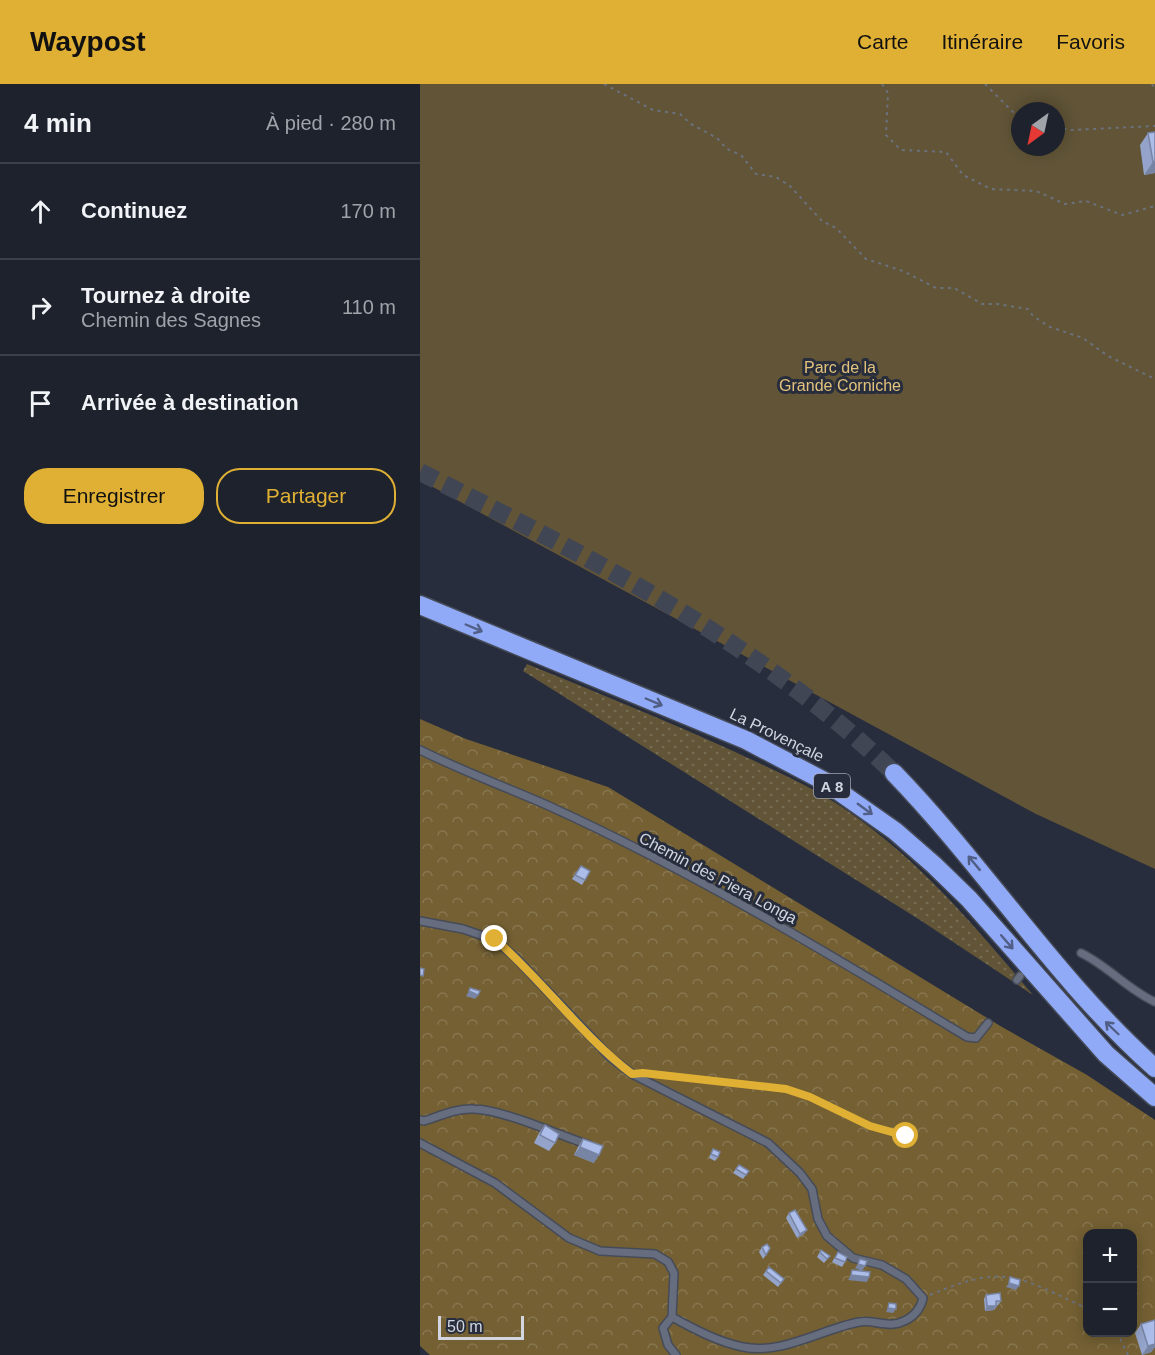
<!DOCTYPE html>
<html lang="fr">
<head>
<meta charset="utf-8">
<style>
  :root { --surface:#1d222d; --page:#2a2f39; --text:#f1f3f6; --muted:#a0a4aa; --line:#3b3f49; --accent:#e0b034 }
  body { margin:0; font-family:Arial,sans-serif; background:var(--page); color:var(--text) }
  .controls { position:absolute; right:18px; bottom:18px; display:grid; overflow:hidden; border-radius:12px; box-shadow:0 3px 15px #0003 }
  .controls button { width:54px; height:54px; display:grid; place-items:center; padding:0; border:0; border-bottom:2px solid var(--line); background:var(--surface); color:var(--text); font:30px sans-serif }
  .compass { position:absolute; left:591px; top:18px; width:54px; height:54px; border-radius:50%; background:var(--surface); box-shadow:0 3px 15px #0003; rotate:213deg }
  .scale { position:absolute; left:18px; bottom:15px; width:86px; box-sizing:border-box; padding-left:6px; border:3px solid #d2d6e0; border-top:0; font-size:16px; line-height:21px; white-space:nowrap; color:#d2d6e0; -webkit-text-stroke:4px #272d3c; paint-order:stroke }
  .stop { position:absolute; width:18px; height:18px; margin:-14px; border:4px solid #e0b034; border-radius:50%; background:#fff }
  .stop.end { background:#e0b034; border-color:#fff; box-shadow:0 2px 6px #0008 }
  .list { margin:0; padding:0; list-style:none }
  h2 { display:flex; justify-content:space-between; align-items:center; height:78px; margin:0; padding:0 24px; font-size:26px }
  h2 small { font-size:20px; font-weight:400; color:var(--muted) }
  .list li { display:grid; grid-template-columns:39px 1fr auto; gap:18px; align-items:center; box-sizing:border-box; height:96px; padding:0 24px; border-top:2px solid var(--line) }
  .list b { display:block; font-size:22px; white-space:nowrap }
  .list p { margin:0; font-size:20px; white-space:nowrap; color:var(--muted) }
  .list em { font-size:20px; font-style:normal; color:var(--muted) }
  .actions { display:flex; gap:12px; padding:18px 24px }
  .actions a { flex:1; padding:14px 0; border:2px solid var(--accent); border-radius:24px; text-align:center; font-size:21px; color:var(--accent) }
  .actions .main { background:var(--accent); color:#111 }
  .icon { flex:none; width:33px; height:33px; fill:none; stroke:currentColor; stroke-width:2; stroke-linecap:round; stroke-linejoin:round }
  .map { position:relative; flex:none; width:735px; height:1271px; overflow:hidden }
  header { display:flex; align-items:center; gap:36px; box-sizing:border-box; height:84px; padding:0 30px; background:var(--accent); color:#111 }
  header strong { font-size:28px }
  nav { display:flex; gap:33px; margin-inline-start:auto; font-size:21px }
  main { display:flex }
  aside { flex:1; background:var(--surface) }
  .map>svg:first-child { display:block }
  .grass { fill:url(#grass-dots) }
  .forest { fill:url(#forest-crowns); fill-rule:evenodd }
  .park { fill:#615437; fill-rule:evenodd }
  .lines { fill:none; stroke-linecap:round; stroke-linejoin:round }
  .highway-tunnel { stroke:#414655; stroke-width:18; stroke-dasharray:18 9; stroke-linecap:butt }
  .lane-casing { stroke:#464b58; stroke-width:10 }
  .highway-casing { stroke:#464b58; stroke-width:21 }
  .path { stroke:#6c717e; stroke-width:2; stroke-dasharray:3 4.5; stroke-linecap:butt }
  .lane { stroke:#666d7f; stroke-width:7 }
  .highway { stroke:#90aaf8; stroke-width:18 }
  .wall { fill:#94a3c9 }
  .shaded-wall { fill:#7884a4 }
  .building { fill:#acbdea; stroke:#7884a4; stroke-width:1.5 }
  .oneway { stroke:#515f87 }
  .route { stroke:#e0b034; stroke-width:8 }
  .labels { text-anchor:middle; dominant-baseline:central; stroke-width:6; stroke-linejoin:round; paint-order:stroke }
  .shield { fill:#272d3c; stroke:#9fa3af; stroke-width:1.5 }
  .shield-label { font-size:15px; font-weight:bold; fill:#d2d6e0 }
  .park-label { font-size:16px; fill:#e3c27b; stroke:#272d3c }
  .street-label { font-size:16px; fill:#d2d6e0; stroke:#272d3c }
</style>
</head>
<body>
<header>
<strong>Waypost</strong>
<nav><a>Carte</a><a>Itinéraire</a><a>Favoris</a></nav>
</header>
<main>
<aside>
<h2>4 min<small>À pied · 280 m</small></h2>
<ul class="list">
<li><svg class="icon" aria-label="ahead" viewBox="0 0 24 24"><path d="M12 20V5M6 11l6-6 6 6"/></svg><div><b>Continuez</b></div><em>170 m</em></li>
<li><svg class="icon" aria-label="right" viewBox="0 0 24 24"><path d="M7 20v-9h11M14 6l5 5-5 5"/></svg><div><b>Tournez à droite</b><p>Chemin des Sagnes</p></div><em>110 m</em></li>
<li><svg class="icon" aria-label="arrive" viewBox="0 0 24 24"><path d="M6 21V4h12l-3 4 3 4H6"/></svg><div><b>Arrivée à destination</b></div></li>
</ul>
<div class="actions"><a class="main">Enregistrer</a><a>Partager</a></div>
</aside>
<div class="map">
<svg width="735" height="1271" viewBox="0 0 735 1271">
  <defs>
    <pattern id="grass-dots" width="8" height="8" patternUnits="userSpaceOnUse" patternTransform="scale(1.5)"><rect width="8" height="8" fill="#615437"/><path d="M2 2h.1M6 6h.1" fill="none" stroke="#776c54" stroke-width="1.8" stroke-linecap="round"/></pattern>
    <pattern id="forest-crowns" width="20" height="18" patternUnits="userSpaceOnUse" patternTransform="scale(1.5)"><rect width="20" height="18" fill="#746033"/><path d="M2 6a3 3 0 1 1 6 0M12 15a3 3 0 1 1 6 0" fill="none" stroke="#877650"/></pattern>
  </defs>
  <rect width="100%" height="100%" fill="#272d3c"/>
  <path class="grass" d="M107 580C176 608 245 636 313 667 347 683 383 698 414 718 494 769 553 840 613 911L500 836 103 587Z"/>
  <path class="forest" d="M0 635 46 655 188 703 582 943 667 991 735 1036V1271H10L0 1262ZM668 1150H712V1248H668Z"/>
  <path class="park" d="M0 0H735V785L616 730 0 396ZM600 27H636V63H600Z"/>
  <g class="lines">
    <path class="highway-tunnel" d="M0 388C167 472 339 557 474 689"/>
    <defs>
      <g id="lane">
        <path d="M0 666C42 687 86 703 129 722 274 788 411 871 547 953L556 954 568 939"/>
        <path d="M0 837 43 845 75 856 95 873 190 973 212 990 348 1059 380 1089 392 1105 398 1135 407 1152 433 1174 462 1181 486 1195 503 1214C501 1224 494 1233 484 1237 469 1245 453 1235 439 1238 402 1245 362 1271 323 1263 298 1258 274 1245 252 1233L243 1244 248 1261 256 1271"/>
        <path d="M661 869C688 882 707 905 735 918"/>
        <path d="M597 896 600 892"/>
        <path d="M0 1036 4 1037C20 1032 37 1024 54 1025 84 1026 139 1051 169 1061"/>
        <path d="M0 1059 75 1099 149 1154 180 1167 235 1170 248 1178 254 1189 252 1233"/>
      </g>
      <g id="highway">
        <path d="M0 521 326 656 404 697 475 747 514 781 549 815 686 970 735 1013"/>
        <path d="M474 689C565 783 637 897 735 984"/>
      </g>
    </defs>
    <use href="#lane" class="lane-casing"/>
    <use href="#highway" class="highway-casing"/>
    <g class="path">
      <path d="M184 0 233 26 260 30 271 40 297 54 307 65 321 71 336 90 356 93 370 102 402 137 416 144 446 175 483 187 516 204H534L562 220H578L608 225 613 232 630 243 663 254 688 272 735 295"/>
      <path d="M462 0 468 9 466 51 481 66 526 68 543 91 571 105 616 107 645 120 666 117 702 131 735 122"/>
      <path d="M565 0 600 35"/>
      <path d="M732 0 735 5"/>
      <path d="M636 43 651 46 735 42"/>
      <path d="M235 991 366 1005 390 1013 451 1042 486 1052"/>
      <path d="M510 1211C585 1179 597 1192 668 1225"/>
      <path d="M697 1248 708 1271"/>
    </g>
    <use href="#lane" class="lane"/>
    <use href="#highway" class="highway"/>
  </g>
  <g class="wall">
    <path d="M735 48V89L724 91 720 61 728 49Z"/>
    <path d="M161 782 165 796 162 801 152 795Z"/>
    <path d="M125 1041 135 1059 129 1067 114 1059 119 1049Z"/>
    <path d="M163 1055 174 1079 154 1071 158 1063Z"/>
    <path d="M293 1065 298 1073 295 1077 289 1074Z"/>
    <path d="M319 1081 329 1087 323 1095 313 1089Z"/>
    <path d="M369 1129 384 1150 377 1154 366 1134Z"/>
    <path d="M342 1163 346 1171 343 1175 339 1168Z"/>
    <path d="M401 1166 410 1172 404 1179 397 1173Z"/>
    <path d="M418 1168 425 1178 422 1183 412 1178Z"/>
    <path d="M349 1183 364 1195 358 1203 343 1191Z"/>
    <path d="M566 1211 581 1217 574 1226 565 1227 564 1215Z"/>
    <path d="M735 1236V1263L731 1268 722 1271 715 1249 721 1240Z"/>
  </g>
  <g class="shaded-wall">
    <path d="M733 78H735V89L724 91Z"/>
    <path d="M49 907 58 911 55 915 46 912Z"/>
    <path d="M160 1063 179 1071 174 1079 154 1071Z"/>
    <path d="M387 1146 384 1150 377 1154 380 1150Z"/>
    <path d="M438 1180 445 1182 442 1187 435 1184Z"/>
    <path d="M431 1191 449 1193 447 1198 428 1196Z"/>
    <path d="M589 1199 599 1202 596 1206 586 1203Z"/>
    <path d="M567 1222H576L574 1226 565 1227Z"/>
    <path d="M468 1224 476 1225 473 1229 466 1228Z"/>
    <path d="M735 1257V1263L731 1268 722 1271 728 1262Z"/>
  </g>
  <g class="building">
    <path d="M735 48V78H733L728 49Z"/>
    <path d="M161 782 170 787 165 796 155 791Z"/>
    <path d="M0 884 4 885 3 892 0 891Z"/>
    <path d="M50 904 60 907 58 911 49 907Z"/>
    <path d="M125 1041 139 1050 135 1059 120 1051Z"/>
    <path d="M163 1055 183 1062 179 1071 160 1063Z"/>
    <path d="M293 1065 300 1068 298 1073 291 1070Z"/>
    <path d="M319 1081 329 1087 326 1091 316 1085Z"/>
    <path d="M375 1126 387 1146 380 1150 369 1129Z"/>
    <path d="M347 1160 350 1164 346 1171 342 1163Z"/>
    <path d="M401 1166 410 1172 407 1175 400 1168Z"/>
    <path d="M418 1168 427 1173 425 1178 415 1174Z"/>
    <path d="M440 1175 447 1177 445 1182 438 1180Z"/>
    <path d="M349 1183 364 1195 361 1199 346 1187Z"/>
    <path d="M432 1186 450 1188 449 1193 431 1191Z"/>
    <path d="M590 1193 600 1196 599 1202 589 1199Z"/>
    <path d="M580 1209 581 1217H576V1222H567L566 1211Z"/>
    <path d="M469 1219 476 1220V1225L468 1224Z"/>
    <path d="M735 1236V1260L728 1262 721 1240Z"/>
  </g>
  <defs><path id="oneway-shaft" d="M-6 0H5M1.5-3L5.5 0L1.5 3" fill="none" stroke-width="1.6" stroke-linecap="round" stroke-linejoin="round" transform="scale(1.5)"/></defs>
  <g class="oneway">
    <use href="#oneway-shaft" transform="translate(54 544) rotate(23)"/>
    <use href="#oneway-shaft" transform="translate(234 618) rotate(23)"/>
    <use href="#oneway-shaft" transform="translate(445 725) rotate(36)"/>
    <use href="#oneway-shaft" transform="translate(554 779) rotate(-130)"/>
    <use href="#oneway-shaft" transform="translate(587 858) rotate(49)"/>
    <use href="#oneway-shaft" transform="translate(692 944) rotate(-136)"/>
  </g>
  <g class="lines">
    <path class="route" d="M75 855C123 897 161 951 212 990L223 989 366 1005 390 1013 450 1042 486 1052"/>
  </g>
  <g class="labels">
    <rect class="shield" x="394" y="690" width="36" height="24" rx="4.5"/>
    <g class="shield-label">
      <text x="412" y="702">A 8</text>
    </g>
    <g class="park-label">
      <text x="420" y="283">Parc de la<tspan x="420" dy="18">Grande Corniche</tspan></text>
    </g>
    <g class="street-label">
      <text transform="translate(357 651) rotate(26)">La Provençale</text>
      <text transform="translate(298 794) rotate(28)">Chemin des Piera Longa</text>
    </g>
  </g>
</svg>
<div class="controls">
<button>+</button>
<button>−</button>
</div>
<svg class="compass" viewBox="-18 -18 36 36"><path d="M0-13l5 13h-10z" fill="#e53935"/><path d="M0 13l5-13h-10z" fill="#a0a4aa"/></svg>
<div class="scale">50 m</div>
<div class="stop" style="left:486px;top:1052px"></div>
<div class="stop end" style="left:75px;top:855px"></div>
</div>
</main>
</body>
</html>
